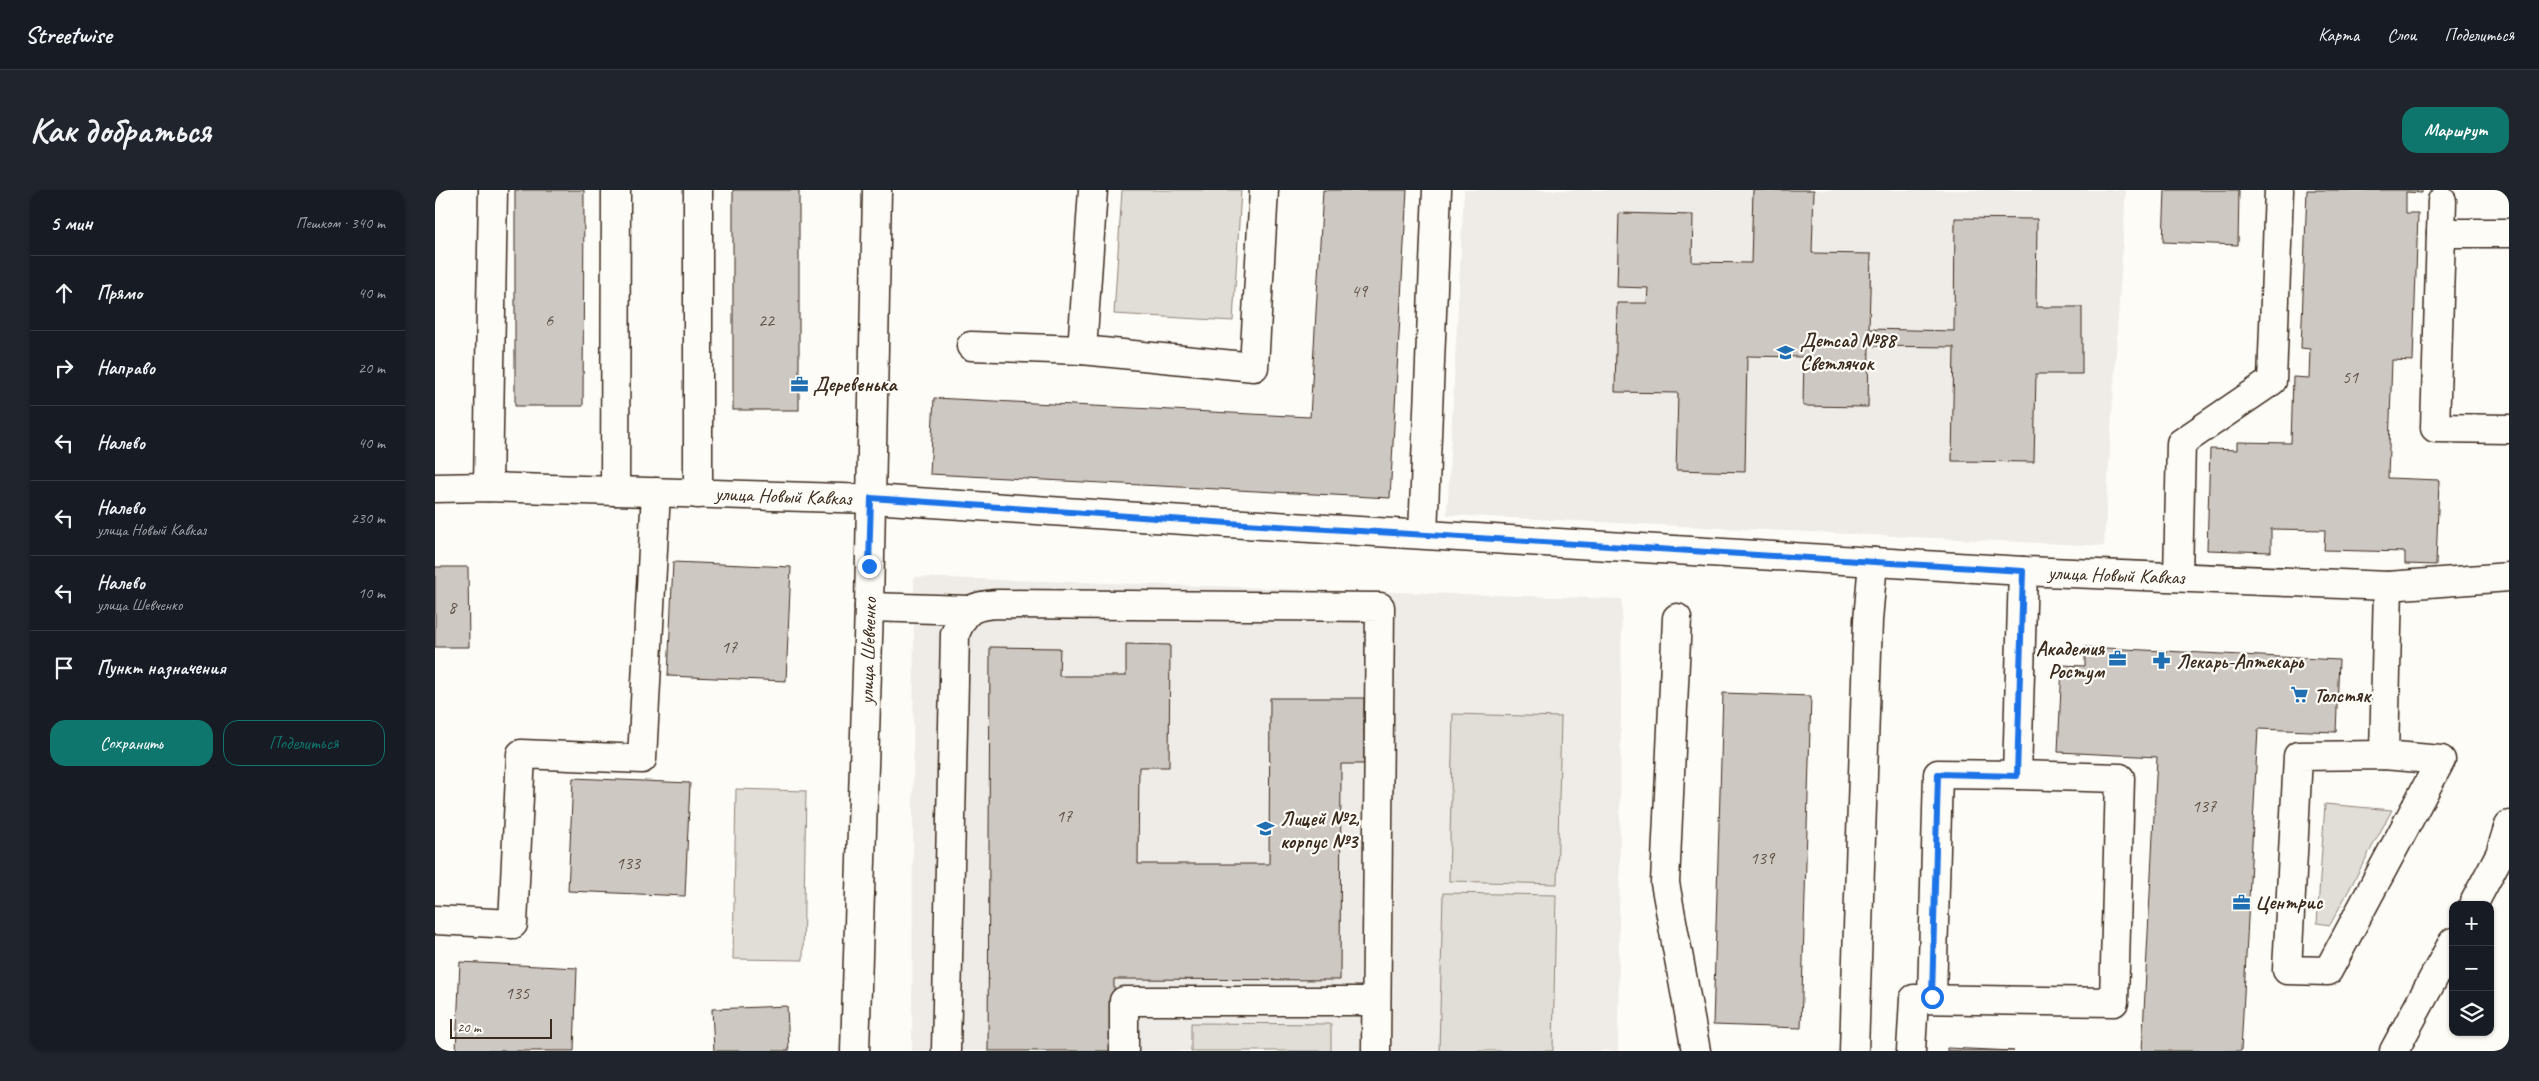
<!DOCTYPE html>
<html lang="ru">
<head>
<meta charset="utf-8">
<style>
  :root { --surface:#171b24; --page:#20242c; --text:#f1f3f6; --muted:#9ea1a6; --line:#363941; --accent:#0f766e }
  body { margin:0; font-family:Caveat,sans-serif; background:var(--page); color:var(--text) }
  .controls { position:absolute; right:15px; bottom:15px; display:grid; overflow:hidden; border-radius:10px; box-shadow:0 1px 4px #0004 }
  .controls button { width:45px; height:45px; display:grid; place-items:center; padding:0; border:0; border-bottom:1px solid var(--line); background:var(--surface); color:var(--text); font:25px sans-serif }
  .scale { position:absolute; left:15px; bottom:12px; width:102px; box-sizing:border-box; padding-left:5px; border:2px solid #3b2a1e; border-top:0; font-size:14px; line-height:18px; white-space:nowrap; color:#3b2a1e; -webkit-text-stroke:4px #fdfcf7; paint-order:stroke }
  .stop { position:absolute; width:15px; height:15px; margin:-11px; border:4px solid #1a73e8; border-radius:50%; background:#fff }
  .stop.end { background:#1a73e8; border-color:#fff; box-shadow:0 1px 5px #0008 }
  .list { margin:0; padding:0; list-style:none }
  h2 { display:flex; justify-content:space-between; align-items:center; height:65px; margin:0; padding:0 20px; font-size:21px }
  h2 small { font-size:16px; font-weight:400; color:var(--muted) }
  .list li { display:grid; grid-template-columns:32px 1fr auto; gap:15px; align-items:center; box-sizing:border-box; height:75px; padding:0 20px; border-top:1px solid var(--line) }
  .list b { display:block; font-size:19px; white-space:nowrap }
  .list p { margin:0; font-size:16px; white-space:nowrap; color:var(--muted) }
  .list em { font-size:16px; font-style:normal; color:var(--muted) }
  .actions { display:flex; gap:10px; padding:15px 20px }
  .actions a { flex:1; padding:11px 0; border:1px solid var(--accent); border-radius:15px; text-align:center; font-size:18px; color:var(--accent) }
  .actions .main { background:var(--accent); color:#fff }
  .icon { flex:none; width:28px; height:28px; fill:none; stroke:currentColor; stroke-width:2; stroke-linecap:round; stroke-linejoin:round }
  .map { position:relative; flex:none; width:2074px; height:861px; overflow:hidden; border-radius:15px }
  header { display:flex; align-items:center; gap:30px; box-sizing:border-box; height:70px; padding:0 25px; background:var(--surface); border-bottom:1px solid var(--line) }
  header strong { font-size:24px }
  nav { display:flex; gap:28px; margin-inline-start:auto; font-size:18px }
  .intro { display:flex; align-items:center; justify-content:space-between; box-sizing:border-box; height:120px; padding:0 30px }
  h1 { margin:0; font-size:35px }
  .button { padding:12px 22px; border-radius:15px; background:var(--accent); color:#fff; font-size:18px; font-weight:700 }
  main { display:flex; gap:30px; padding:0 30px }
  aside { flex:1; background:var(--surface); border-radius:15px; box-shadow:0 1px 4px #0004 }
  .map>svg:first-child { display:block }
  .built { fill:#efece7 }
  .green { fill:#e1ded7; stroke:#8e847a }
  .building { fill:#cdc8c2; stroke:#3b2a1e }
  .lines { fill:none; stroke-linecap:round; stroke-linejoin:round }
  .minor-casing { stroke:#3b2a1e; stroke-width:31 }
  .minor { stroke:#fdfcf7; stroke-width:28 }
  .route { stroke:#1a73e8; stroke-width:6 }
  .labels { text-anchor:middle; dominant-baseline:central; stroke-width:4.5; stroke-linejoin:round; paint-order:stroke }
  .number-label { font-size:18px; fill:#605247 }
  .poi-label { font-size:20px; font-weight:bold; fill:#3b2a1e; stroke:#fdfcf7; text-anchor:start }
  .street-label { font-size:20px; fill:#3b2a1e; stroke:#fdfcf7 }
</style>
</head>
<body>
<header>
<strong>Streetwise</strong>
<nav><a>Карта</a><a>Слои</a><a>Поделиться</a></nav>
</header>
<div class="intro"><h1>Как добраться</h1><a class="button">Маршрут</a></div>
<main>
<aside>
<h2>5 мин<small>Пешком · 340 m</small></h2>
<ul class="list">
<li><svg class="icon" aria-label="ahead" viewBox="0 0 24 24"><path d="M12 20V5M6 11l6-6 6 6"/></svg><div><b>Прямо</b></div><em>40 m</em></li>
<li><svg class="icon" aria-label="right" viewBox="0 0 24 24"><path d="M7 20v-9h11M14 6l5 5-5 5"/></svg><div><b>Направо</b></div><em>20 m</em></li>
<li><svg class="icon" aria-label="left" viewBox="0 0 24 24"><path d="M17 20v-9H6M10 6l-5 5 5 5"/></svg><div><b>Налево</b></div><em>40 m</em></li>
<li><svg class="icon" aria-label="left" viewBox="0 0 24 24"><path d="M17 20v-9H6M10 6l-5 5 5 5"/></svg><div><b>Налево</b><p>улица Новый Кавказ</p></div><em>230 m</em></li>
<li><svg class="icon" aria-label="left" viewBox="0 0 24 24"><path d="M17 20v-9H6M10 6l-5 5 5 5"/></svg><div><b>Налево</b><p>улица Шевченко</p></div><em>10 m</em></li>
<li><svg class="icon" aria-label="arrive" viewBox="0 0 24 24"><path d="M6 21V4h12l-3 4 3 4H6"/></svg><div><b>Пункт назначения</b></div></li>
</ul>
<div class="actions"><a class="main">Сохранить</a><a>Поделиться</a></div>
</aside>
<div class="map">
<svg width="2074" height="861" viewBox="0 0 2074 861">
  <rect width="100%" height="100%" fill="#fdfcf7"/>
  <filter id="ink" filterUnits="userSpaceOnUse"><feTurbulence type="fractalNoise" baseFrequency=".02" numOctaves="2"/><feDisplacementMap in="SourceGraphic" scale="10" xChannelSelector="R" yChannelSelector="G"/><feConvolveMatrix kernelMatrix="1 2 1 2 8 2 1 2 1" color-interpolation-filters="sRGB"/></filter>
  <g filter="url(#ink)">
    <g class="built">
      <path d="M1029 0H1691L1669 356 1012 325Z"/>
      <path d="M479 387 1187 409 1183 861H477Z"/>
    </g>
    <g class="green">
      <path d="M687 0H806L798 131 679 124Z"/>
      <path d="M1018 524 1126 527 1122 694 1014 691Z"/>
      <path d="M301 599 371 601 368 770 298 769Z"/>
      <path d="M1890 614 1957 620 1895 735 1882 733Z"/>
      <path d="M1008 703 1121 705 1118 861H1004Z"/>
      <path d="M756 833 896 834V861H756Z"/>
    </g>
    <g class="building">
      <path d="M80 0H149L148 216H80Z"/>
      <rect x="298" y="0" width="66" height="220"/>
      <path d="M888 0H972L955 308 495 284 499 208 875 227Z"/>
      <path d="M1318 0H1379L1377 63 1436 64 1434 139 1519 141 1520 28 1602 29 1601 117H1647V184H1601L1599 272 1517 271 1519 157 1434 156 1433 217 1368 216 1369 167 1312 166 1310 282 1241 280 1243 203 1180 202 1182 113H1212L1213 98 1182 97 1184 23 1258 25 1257 72 1316 73Z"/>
      <path d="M1730 0H1804L1803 55 1728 52Z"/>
      <path d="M1872 0H1987V3L1971 2V23H1983L1978 171 1957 170 1953 288 2004 290 2001 375 1970 374V362L1889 360 1890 340 1836 339V362L1772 360 1775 259 1802 260V252L1856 253 1858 187 1874 188 1875 159 1866 158Z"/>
      <path d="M238 372 356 377 351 491 233 486Z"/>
      <path d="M0 377H33L34 457H0Z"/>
      <path d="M691 454 735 455 734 577H704L703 674H834L835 508H929V574H906L905 790 679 789V861H553L555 457 625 458 624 486H691Z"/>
      <path d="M1650 457 1904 470 1901 542 1823 539 1806 861H1707L1722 567 1623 562 1627 475 1650 476Z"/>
      <path d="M1288 503 1376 506 1366 838 1278 835Z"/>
      <path d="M138 588 255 593 250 706 133 701Z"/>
      <path d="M25 772 142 778 139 861H21Z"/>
      <path d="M352 816 354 861H279L277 819Z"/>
      <path d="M1512 858 1579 861H1512Z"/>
    </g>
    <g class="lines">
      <defs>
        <g id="minor">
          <path d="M263 0V304"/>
          <path d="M658 0 647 160 819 177 829 0"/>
          <path d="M2007 11 2000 238 2074 239"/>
          <path d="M2006 43H2074"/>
          <path d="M536 156 647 160"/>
          <path d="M53 297 58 0"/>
          <path d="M0 298 53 297 437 309 793 333 1588 381 1953 396 2074 387"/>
          <path d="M180 301 181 0"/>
          <path d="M988 344 1002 0"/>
          <path d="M1743 387 1746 253 1837 191 1844 0"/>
          <path d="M434 417 534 420"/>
          <path d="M1242 428 1230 693 1261 861"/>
          <path d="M1949 565 2006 570 1893 781 1852 780 1863 566Z"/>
          <path d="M1949 565 1953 396"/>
          <path d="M2038 715 2065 664 2074 635"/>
          <path d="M0 730 78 734 86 564 207 569 221 302"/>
          <path d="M1497 807 1503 584 1582 585"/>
          <path d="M420 861 434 417 442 0"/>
          <path d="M511 861 520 444C530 420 537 415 563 414L945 417 941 861"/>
          <path d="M689 861V811H941"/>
          <path d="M1419 861 1433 430 1438 372"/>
          <path d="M1476 861 1479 809 1679 812 1685 588 1582 585 1588 381"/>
          <path d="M1959 861 2018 752"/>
        </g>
      </defs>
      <use href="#minor" class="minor-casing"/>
      <use href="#minor" class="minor"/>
    </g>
  </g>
  <g class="lines" filter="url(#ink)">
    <path class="route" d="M434 376 436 308 793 333 1588 381 1582 586 1503 584 1497 807"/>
  </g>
  <defs>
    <symbol id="school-bare" viewBox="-9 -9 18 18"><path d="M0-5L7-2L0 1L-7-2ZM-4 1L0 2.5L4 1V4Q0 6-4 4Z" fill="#1f6fb2" stroke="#fdfcf7" stroke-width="2.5" paint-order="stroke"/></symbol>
    <symbol id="office-bare" viewBox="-9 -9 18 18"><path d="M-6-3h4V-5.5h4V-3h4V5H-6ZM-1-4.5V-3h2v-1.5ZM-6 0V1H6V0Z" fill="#1f6fb2" stroke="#fdfcf7" stroke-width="2.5" paint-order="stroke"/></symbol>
    <symbol id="pharmacy-bare" viewBox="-9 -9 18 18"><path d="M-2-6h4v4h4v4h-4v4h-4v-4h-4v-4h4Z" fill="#1f6fb2" stroke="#fdfcf7" stroke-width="2.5" paint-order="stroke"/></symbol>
    <symbol id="supermarket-bare" viewBox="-9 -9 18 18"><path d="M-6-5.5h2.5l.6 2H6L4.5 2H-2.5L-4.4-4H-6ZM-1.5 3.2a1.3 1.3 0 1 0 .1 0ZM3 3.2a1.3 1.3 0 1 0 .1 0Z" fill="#1f6fb2" stroke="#fdfcf7" stroke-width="2.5" paint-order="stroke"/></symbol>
  </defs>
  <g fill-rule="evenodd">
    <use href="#school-bare" x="1338" y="150" width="25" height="25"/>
    <use href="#office-bare" x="352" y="182" width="25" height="25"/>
    <use href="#office-bare" x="1670" y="456" width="25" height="25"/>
    <use href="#pharmacy-bare" x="1714" y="458" width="25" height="25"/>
    <use href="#supermarket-bare" x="1852" y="492" width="25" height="25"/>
    <use href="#school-bare" x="818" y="626" width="25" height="25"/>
    <use href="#office-bare" x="1794" y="700" width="25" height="25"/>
  </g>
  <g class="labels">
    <g class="number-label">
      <text x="924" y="101">49</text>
      <text x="114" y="130">6</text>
      <text x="331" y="130">22</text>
      <text x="1915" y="187">51</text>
      <text x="17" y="417">8</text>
      <text x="294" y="457">17</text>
      <text x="1769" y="616">137</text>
      <text x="629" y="626">17</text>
      <text x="1327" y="668">139</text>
      <text x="193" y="673">133</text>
      <text x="82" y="803">135</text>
    </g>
    <g class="poi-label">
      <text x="1365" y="150">Детсад №88<tspan x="1365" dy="23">Светлячок</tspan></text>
      <text x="378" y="194">Деревенька</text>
      <text x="1669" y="458" text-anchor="end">Академия<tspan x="1669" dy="23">Ростум</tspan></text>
      <text x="1741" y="471">Лекарь-Аптекарь</text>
      <text x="1879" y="505">Толстяк</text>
      <text x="845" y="628">Лицей №2,<tspan x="845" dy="23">корпус №3</tspan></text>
      <text x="1820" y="712">Центрис</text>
    </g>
    <g class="street-label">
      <text transform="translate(348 306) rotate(2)">улица Новый Кавказ</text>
      <text transform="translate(1681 385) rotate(2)">улица Новый Кавказ</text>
      <text transform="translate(433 461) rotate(-88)">улица Шевченко</text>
    </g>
  </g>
</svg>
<div class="controls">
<button>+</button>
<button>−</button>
<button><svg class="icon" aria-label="layers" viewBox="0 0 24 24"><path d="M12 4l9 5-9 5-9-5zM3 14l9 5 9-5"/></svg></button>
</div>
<div class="scale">20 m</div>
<div class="stop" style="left:1497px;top:807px"></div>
<div class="stop end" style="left:434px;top:376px"></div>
</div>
</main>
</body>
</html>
